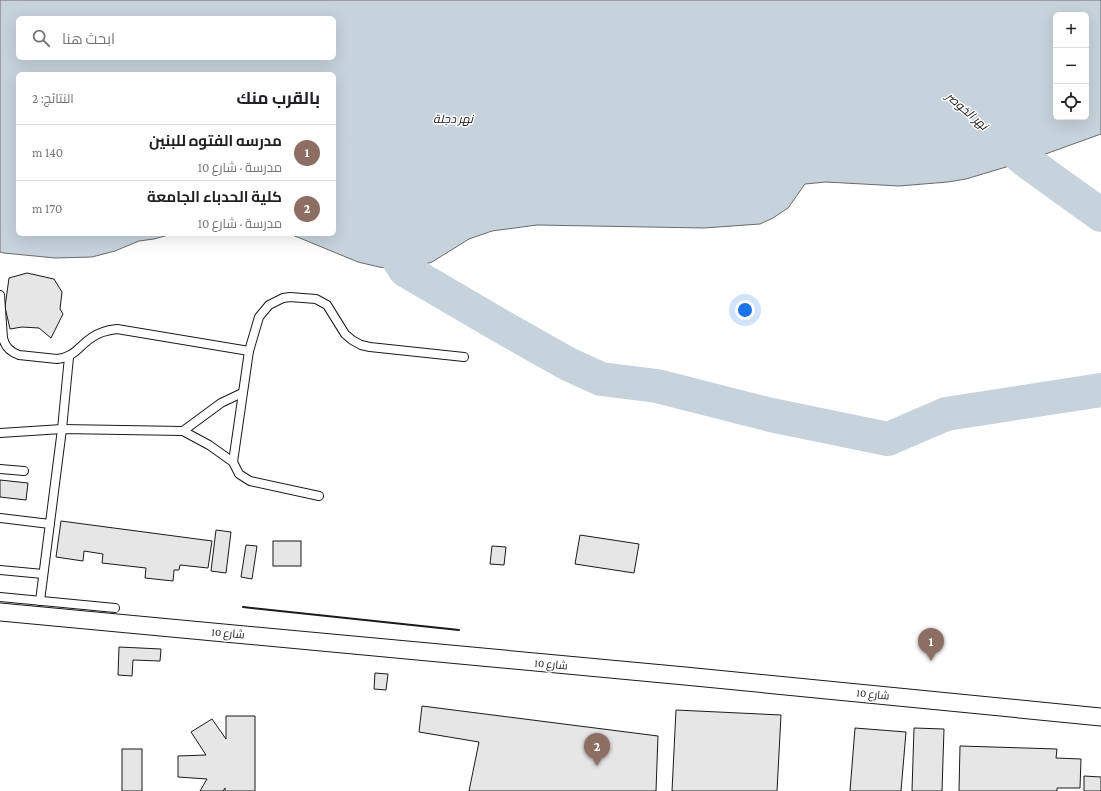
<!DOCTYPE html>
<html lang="ar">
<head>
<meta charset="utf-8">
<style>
  :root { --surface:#fff; --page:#f6f6f6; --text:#202124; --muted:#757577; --line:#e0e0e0; --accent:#c62828 }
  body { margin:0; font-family:"Crimson Pro",Cairo,serif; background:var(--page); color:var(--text); direction:rtl }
  .controls { position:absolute; right:12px; top:12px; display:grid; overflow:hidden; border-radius:6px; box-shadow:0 4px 16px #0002 }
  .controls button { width:36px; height:36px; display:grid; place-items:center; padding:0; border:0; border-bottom:1px solid var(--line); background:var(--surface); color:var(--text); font:20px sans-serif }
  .you { position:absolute; left:745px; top:310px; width:14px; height:14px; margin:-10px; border:3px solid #fff; border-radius:50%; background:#1a73e8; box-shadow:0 0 0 6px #1a73e833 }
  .badge { display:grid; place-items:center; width:26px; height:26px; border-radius:50%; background:var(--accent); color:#fff; font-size:13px; font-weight:700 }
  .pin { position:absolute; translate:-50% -33px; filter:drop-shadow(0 1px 2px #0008) }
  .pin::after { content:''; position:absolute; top:21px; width:14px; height:12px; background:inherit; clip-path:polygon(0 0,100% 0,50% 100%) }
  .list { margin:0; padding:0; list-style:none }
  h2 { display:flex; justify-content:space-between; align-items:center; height:52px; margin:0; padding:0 16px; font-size:17px }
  h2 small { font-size:13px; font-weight:400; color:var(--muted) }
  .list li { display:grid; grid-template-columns:26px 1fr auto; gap:12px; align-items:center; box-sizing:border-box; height:56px; padding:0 16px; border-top:1px solid var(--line) }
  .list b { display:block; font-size:15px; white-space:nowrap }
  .list p { margin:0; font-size:13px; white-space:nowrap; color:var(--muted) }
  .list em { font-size:13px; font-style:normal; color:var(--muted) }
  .icon { flex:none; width:22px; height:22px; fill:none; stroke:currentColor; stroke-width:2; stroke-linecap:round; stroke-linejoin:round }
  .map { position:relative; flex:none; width:1101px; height:791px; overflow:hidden; direction:ltr }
  .search { position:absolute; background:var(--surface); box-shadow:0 4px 16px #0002; left:16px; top:16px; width:320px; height:44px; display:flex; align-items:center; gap:10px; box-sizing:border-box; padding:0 14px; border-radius:6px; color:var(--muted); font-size:15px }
  .panel { position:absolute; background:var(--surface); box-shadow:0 4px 16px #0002; left:16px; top:72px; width:320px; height:164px; border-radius:6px; direction:rtl }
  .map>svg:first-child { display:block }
  .water { fill:#c6d2dc; stroke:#6a6a6a; fill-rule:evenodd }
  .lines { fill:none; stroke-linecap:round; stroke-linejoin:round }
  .river { stroke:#c6d2dc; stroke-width:34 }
  .building { fill:#e6e6e6; stroke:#1a1a1a }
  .lane-casing { stroke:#1a1a1a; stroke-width:10 }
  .street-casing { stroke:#1a1a1a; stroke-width:19 }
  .lane { stroke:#fff; stroke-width:8 }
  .street { stroke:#fff; stroke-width:17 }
  .wall { stroke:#1a1a1a; stroke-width:2 }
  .labels { text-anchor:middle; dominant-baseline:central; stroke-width:3; stroke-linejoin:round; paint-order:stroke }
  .street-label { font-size:11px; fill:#1a1a1a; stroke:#fff }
  .water-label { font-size:12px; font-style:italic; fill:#1a1a1a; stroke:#fff }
</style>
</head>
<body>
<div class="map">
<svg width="1101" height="791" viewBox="0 0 1101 791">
  <rect width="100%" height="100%" fill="#fff"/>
  <path class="water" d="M0 0H1101V134L1026 161 966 179 948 182 899 186 826 182 805 184 788 208 773 218 760 224 704 228 537 225 492 231 469 239 432 262 405 270 379 267 358 262 290 234H334V74H18V234H172L154 239 139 241 115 251 92 257 55 258 4 253 0 252ZM1056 15H1086V117H1056ZM18 18H334V58H18Z"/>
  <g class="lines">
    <g class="river">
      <path d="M991 130 1026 161 1101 215"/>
      <path d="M334 153 405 270 506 329 568 364 601 379 657 386 771 415 888 439 946 414 1101 390"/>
    </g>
  </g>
  <g class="building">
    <path d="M27 273 54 279 62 292 60 309 63 314 51 338 39 328 22 327 10 329 5 307 9 278Z"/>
    <path d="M0 480 28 483 26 500 0 497Z"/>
    <path d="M61 521 212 541 208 568 180 565 179 570H174L173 581 145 578 146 568 102 563 103 554 84 551 83 561 56 557Z"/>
    <path d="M216 530 231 532 226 573 211 571Z"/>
    <path d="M580 535 639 544 634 573 575 564Z"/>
    <rect x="273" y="541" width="28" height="25"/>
    <path d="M246 545 257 546 252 579 241 577Z"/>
    <path d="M492 546 506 547 504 565 490 564Z"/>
    <path d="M119 647 161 649 160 661 133 660 132 676 118 675Z"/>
    <path d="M375 673 388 674 386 690 374 689Z"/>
    <path d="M422 706 658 736 656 791H469L479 742 419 732Z"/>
    <path d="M676 710 781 715 777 791H672Z"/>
    <path d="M226 716H255V791H225V788L223 791H200L207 779 178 777V756L206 755 191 732 212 719 226 739Z"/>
    <path d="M855 728 906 732 901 791H850Z"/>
    <path d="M914 728 944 729 942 791H912Z"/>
    <path d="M960 746 1057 749 1056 758 1081 759 1080 788H1057V791H959Z"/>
    <rect x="122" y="749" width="20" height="42"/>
    <path d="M1084 776 1101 777V791H1084Z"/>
  </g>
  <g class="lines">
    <defs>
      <g id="lane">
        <path d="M0 295 3 338C5 347 10 352 19 355L57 359C75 357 78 347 91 338 99 332 108 330 117 329L249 351"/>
        <path d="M183 431 221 403 242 393"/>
        <path d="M0 433 62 429 183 431 209 445 233 462"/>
        <path d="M0 469 24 471"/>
        <path d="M319 496 250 481 239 474 233 462 249 351 259 317 269 305 283 298 290 297 316 299 327 305 345 334 352 340 361 345 370 347 464 357"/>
        <path d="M0 518 50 524"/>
        <path d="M0 570 43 574"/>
        <path d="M0 597 115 608"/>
        <path d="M40 601 62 429 69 357"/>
      </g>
      <path id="street" d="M0 612 685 676 1101 717"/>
    </defs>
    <use href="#lane" class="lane-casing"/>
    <use href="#street" class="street-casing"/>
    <use href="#lane" class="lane"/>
    <use href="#street" class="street"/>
    <path class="wall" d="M243 607 459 630"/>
  </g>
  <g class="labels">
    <g class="street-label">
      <text transform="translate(228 633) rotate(5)">شارع 10</text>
      <text transform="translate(551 664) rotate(5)">شارع 10</text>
      <text transform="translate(873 694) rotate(6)">شارع 10</text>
    </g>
    <g class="water-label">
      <text transform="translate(967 111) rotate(41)">نهر الخوصر</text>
      <text x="453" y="119">نهر دجلة</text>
    </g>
  </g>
</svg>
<div class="controls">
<button>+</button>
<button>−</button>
<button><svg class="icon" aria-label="locate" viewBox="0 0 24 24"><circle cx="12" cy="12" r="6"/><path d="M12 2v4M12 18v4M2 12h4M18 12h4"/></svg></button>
</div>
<div class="you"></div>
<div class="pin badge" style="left:931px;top:661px;background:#8d6e63">1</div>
<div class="pin badge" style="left:597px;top:766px;background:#8d6e63">2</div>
<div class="search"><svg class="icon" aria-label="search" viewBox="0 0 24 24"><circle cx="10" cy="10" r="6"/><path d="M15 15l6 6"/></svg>ابحث هنا</div>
<section class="panel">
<h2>بالقرب منك<small>النتائج: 2</small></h2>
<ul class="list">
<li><span class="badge" style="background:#8d6e63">1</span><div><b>مدرسه الفتوه للبنين</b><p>مدرسة · شارع 10</p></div><em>140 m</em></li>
<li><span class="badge" style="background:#8d6e63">2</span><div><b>كلية الحدباء الجامعة</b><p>مدرسة · شارع 10</p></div><em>170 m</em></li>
</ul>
</section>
</div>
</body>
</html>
